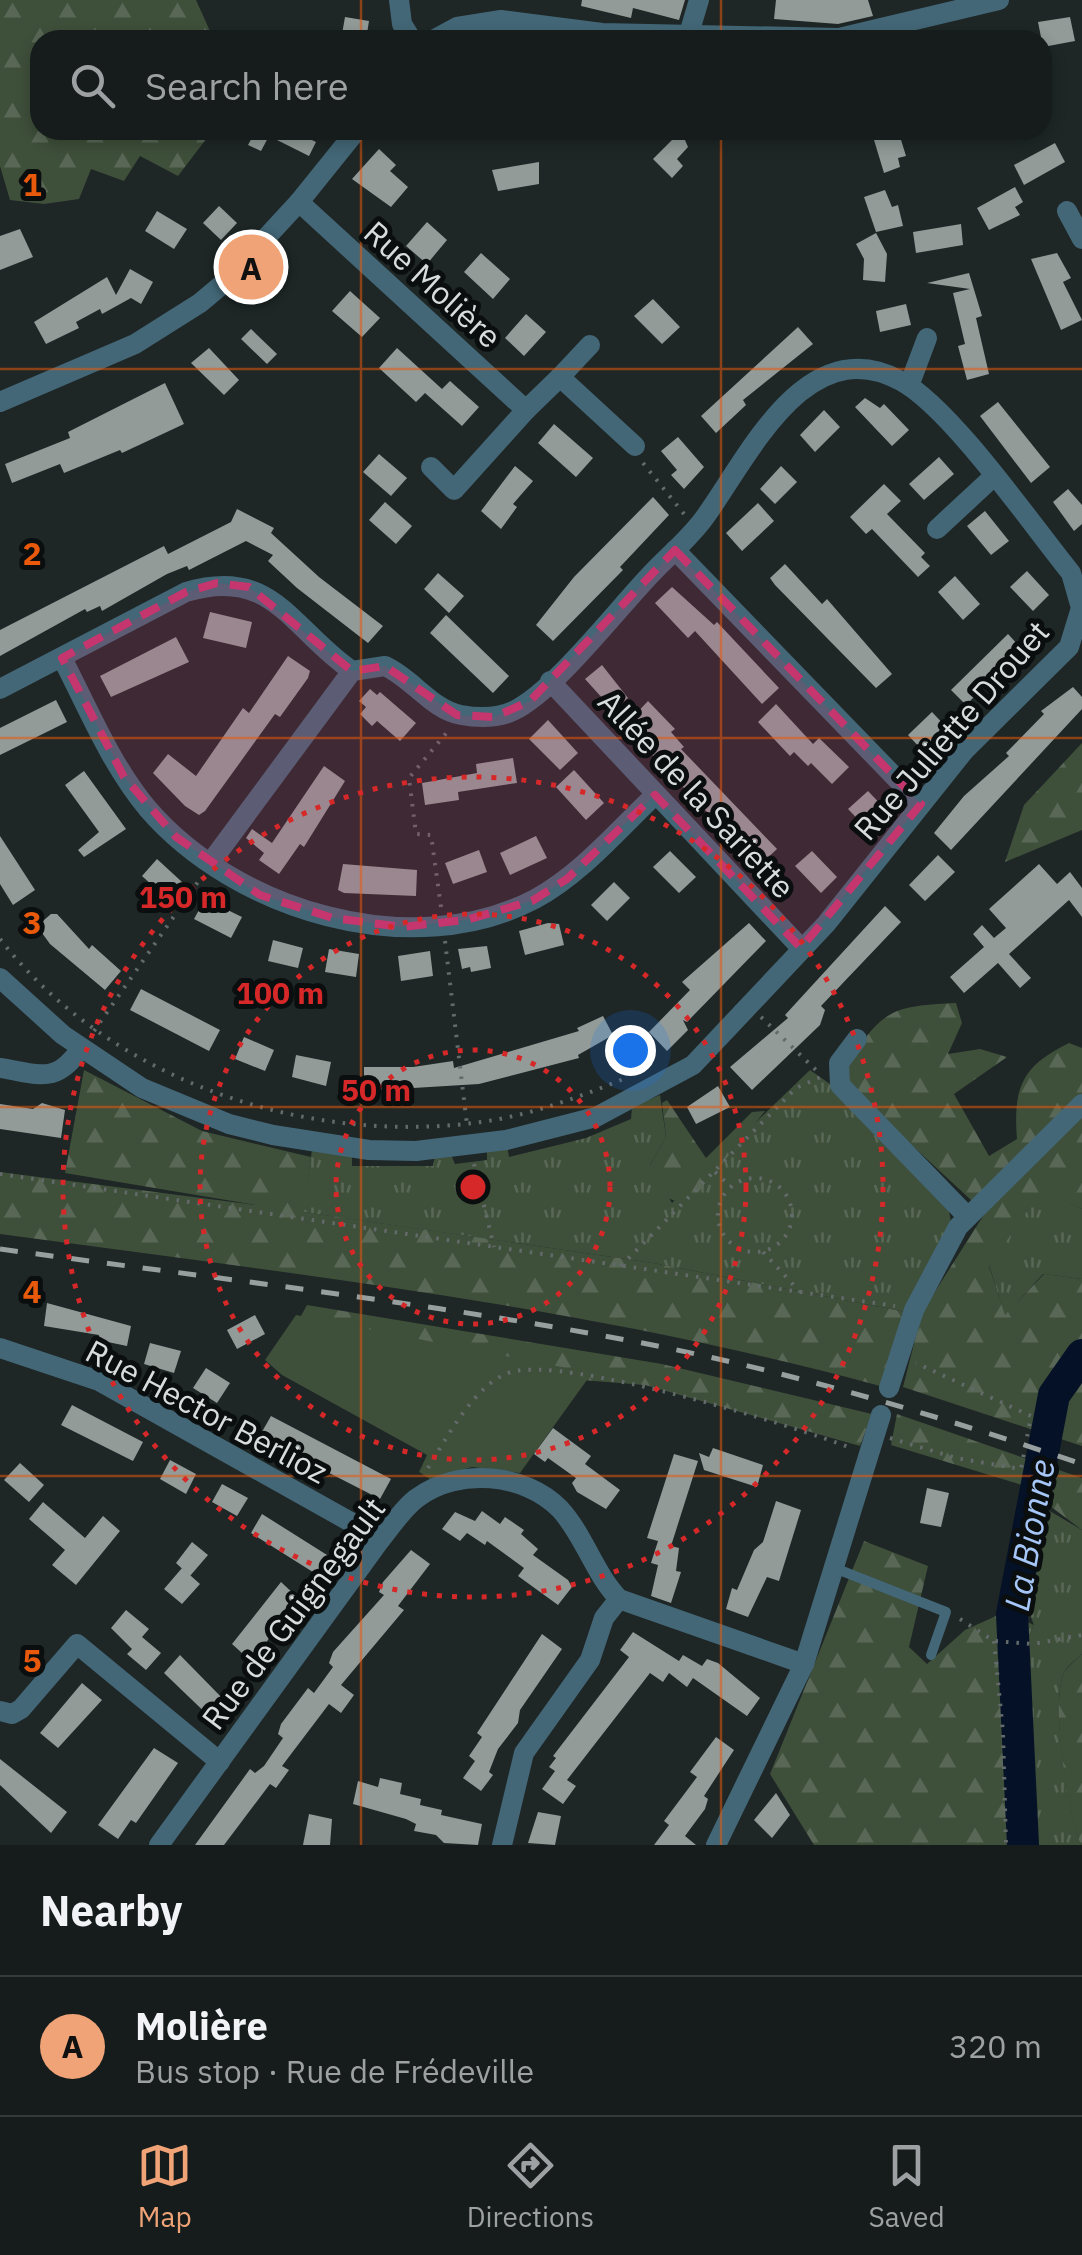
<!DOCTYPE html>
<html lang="en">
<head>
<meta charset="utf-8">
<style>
  :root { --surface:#161c1c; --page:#1f2525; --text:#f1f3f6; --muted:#9ea1a3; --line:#353a3b; --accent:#efa376 }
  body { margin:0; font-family:"IBM Plex Sans",sans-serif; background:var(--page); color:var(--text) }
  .you { position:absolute; left:630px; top:1050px; width:35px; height:35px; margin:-25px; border:8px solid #fff; border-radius:50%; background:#1a73e8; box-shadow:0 0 0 15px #1a73e833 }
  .badge { display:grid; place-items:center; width:65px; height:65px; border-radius:50%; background:var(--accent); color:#111; font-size:32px; font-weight:700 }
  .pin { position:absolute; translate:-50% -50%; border:5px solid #fff; box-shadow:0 2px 10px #0006 }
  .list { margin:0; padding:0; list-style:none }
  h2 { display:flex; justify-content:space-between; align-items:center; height:130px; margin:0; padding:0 40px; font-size:42px }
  h2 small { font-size:32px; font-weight:400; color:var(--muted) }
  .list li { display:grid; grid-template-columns:65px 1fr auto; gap:30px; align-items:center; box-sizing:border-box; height:140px; padding:0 40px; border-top:2px solid var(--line) }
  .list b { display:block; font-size:38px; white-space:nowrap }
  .list p { margin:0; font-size:32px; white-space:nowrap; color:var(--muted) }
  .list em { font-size:32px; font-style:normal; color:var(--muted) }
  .icon { flex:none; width:55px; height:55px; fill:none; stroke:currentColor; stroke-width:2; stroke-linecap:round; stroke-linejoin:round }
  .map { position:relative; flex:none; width:1082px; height:1845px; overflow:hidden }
  .search { position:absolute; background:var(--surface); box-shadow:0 5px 15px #0003; left:30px; right:30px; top:30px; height:110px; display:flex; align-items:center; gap:25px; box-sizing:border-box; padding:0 35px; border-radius:30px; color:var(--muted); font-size:38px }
  .sheet { height:270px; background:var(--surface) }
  nav { display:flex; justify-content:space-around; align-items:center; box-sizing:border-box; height:140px; border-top:2px solid var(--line); background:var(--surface); font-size:28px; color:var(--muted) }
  nav a { display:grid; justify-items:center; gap:5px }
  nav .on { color:var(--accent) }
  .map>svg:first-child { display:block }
  .grass { fill:url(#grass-tufts) }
  .forest { fill:url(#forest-firs) }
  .green { fill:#3e4f3a }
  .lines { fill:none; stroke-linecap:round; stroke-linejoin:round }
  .river { stroke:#041126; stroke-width:32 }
  .building { fill:#929b98 }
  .path { stroke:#636a6a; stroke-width:4; stroke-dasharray:2.5 8; stroke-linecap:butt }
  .lane { stroke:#436777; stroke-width:10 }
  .street { stroke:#436777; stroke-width:20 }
  .rail { stroke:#989f9f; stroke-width:5; stroke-dasharray:18 18; stroke-linecap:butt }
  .marked { fill:#c5366e; fill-opacity:0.2; stroke:#c5366e; stroke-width:8; stroke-dasharray:20 12; stroke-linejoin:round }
  .grid { fill:none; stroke:#e8590c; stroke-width:2.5; stroke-opacity:0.55 }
  .ring { fill:none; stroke:#d62828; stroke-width:5; stroke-dasharray:5 10 }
  .labels { text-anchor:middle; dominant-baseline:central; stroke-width:10; stroke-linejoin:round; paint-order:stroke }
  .street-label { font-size:32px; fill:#d7dddd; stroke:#0b0e0e }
  .water-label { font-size:35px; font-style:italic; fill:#a5c6f6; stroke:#0b0e0e }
  .grid-label { font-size:32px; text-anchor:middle; font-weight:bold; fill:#e8590c; stroke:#0b0e0e; stroke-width:10; stroke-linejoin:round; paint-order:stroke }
  .centre { fill:#d62828; stroke:#0b0e0e; stroke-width:5 }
  .ring-label { font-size:30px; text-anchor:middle; font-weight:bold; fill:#d62828; stroke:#0b0e0e; stroke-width:10; stroke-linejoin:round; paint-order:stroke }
</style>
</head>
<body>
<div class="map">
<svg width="1082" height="1845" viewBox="0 0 1082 1845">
  <defs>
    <pattern id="grass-tufts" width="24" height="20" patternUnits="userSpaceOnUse" patternTransform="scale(2.5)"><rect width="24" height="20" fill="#3e4f3a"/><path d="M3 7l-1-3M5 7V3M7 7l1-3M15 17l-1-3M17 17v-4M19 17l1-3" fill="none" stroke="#596856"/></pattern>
    <pattern id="forest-firs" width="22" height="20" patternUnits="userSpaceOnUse" patternTransform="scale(2.5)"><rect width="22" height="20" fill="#3e4f3a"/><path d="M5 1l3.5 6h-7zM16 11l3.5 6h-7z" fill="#596856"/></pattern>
  </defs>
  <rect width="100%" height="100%" fill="#1e2626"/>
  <g class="grass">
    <path d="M810 1070 830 1084 948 1206 952 1227 906 1312 653 1263 303 1212 312 1150 352 1155V1166H433L435 1155H451L455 1164 487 1160V1150L507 1146 509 1157 586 1138 631 1119 632 1107 660 1095 666 1137 650 1165 672 1203Z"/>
    <path d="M1042 1189 1082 1209V1279L1043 1274 1005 1316 989 1265Z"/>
    <path d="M1036 1503 1082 1530V1654C1077 1659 1068 1665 1065 1671 1049 1699 1069 1815 1081 1845H1013L1006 1679 1034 1625 1021 1591Z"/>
  </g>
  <g class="forest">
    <path d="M0 0H196L214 40H40V130H213L178 176 140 156 124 181 91 169 79 199 44 204 10 200 0 166Z"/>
    <path d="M1082 743V830L1005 862 1024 805Z"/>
    <path d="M956 1003 962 1023 948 1054 980 1049 1007 1057 954 1094 989 1156 1017 1139C1013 1087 1022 1066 1069 1043L1082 1048V1209L1042 1190 989 1266 1005 1315 1044 1274 1082 1279V1446L903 1387 922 1312 985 1213 847 1085 845 1066C884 1010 889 1006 956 1003Z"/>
    <path d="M84 1070 202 1131 311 1157 304 1212 653 1263 906 1312 880 1386C591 1307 296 1274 0 1234V1172L256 1205 65 1173Z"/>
    <path d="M667 1100 706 1158 752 1112 765 1111 687 1206 656 1193 650 1165 666 1137 662 1103Z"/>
    <path d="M307 1305 662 1364 872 1414 860 1446 645 1385 504 1374 273 1367Z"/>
    <path d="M897 1414 1082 1478V1530L1022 1485 891 1445Z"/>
    <path d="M864 1541 928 1566 909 1647 927 1664 965 1630 1005 1612 1034 1625 1006 1679 1013 1845H814L770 1774Z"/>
    <path d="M1082 1654V1845H1081C1068 1814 1049 1699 1065 1671 1069 1665 1077 1659 1082 1654Z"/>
  </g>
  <path class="green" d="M296 1315 592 1373 520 1473 472 1467 430 1479 419 1472 427 1455 282 1375 265 1360Z"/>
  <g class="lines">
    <path class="river" d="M1023 1845 1012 1614 1054 1395 1082 1355"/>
  </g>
  <g class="building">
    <path d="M582 0H685L679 20 633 8 631 18 581 6Z"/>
    <path d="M776 0H868L873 16 838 24 774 19Z"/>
    <path d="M345 17 369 21 366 40H341Z"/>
    <path d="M1070 17 1075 41 1043 47 1038 22Z"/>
    <path d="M256 130H315L310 139 316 142 309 156 269 136 261 151 248 145Z"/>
    <path d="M871 130H898L906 156 898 158 900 167 884 173Z"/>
    <path d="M681 131 688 147 677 159 683 166 672 178 653 159Z"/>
    <path d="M1055 143 1065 162 1024 185 1014 165Z"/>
    <path d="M379 149 396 165 390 171 408 187 391 207 352 179Z"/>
    <path d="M539 162V184L498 191 492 170Z"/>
    <path d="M1015 187 1023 202 1015 207 1020 215 989 230 977 208Z"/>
    <path d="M885 190 892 207 898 205 903 226 876 232 864 197Z"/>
    <path d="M219 206 237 223 221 240 203 223Z"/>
    <path d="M157 211 187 229 174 249 145 231Z"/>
    <path d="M427 222 447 240 427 264 406 246Z"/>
    <path d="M961 224 963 245 916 253 913 232Z"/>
    <path d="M20 229 33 257 0 270V236Z"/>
    <path d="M876 233 887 254 885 282 863 280 864 259 856 244Z"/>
    <path d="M481 253 510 279 493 299 464 272Z"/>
    <path d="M1057 253 1071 278 1063 282 1082 320 1061 330 1031 259Z"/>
    <path d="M130 269 153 282 141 304 131 298 102 314 100 309 76 322 79 328 46 344 34 322 107 277 116 295Z"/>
    <path d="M969 273 982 316 976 318 989 374 967 380 958 346 965 344 953 293 970 289 927 283Z"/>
    <path d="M350 291 380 318 362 337 332 311Z"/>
    <path d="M653 299 680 327 662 344 634 316Z"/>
    <path d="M906 304 911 325 880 332 876 311Z"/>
    <path d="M526 314 546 332 524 356 505 338Z"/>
    <path d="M798 327 813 344 743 400 746 405 716 433 701 416Z"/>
    <path d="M251 329 277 354 267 364 241 339Z"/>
    <path d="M209 348 239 380 224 395 191 363Z"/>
    <path d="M397 348 442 389 450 381 479 407 462 426 425 393 416 402 379 368Z"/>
    <path d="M165 383 184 424 122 453 120 450 64 473 60 464 12 483 5 464 70 438 68 432Z"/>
    <path d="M865 398 880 408 884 404 909 430 892 446 855 407Z"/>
    <path d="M998 402 1050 467 1031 483 980 416Z"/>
    <path d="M824 410 840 427 815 452 800 435Z"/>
    <path d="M554 424 593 458 576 477 538 443Z"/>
    <path d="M678 437 704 467 684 489 671 475 677 470 661 451Z"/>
    <path d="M379 454 407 478 391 496 363 472Z"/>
    <path d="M939 457 954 474 924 500 909 484Z"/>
    <path d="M515 466 533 481 513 504 517 507 501 529 481 511Z"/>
    <path d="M781 466 797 482 775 504 760 489Z"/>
    <path d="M884 484 901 501 887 514 925 553 921 557 930 566 918 577 872 529 866 534 850 517Z"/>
    <path d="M1068 489 1082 505V524L1074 531 1053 502Z"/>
    <path d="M653 497 669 515 620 567 623 570 553 641 536 625 574 577Z"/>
    <path d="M385 502 412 526 396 544 369 520Z"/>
    <path d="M758 503 774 521 742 551 726 533Z"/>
    <path d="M237 509 274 528 271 533 319 577 383 626 368 643 297 588 268 561 273 555 246 541 189 570 187 566 167 574 102 611 100 606 87 612 85 609 0 656V630L164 546 168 554 231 522Z"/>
    <path d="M985 511 1009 541 991 555 967 526Z"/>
    <path d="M785 564 822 604 827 599 892 674 876 688 775 585 770 578Z"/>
    <path d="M1027 571 1049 595 1033 611 1010 587Z"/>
    <path d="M438 573 464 596 449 613 424 589Z"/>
    <path d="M955 576 980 604 963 620 938 592Z"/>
    <path d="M672 587 714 625 717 622 779 688 762 704 695 631 688 638 655 603Z"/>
    <path d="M210 612 252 622 246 648 203 638Z"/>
    <path d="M446 615 509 676 493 693 430 633Z"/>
    <path d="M1008 634 1022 649 966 705 951 690Z"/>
    <path d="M176 637 189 662 111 697 100 676Z"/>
    <path d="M288 656 310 671 308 678 280 717 275 714 205 811 199 815 185 806 153 773 168 754 196 776 243 708 249 713Z"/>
    <path d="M602 665 628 698 613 710 585 679Z"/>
    <path d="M1073 687 1082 697V709L951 850 934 833 964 796 1009 756 1006 753 1044 714 1041 711Z"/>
    <path d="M370 689 377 695 380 692 416 723 400 741 377 721 372 726 360 714 366 707 359 701Z"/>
    <path d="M56 700 67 722 0 755V728Z"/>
    <path d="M648 701 675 729 671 732 684 747 681 749 777 849 759 866 634 736 642 728 632 718Z"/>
    <path d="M776 704 813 744 819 738 849 767 832 784 811 763 808 766 794 752 790 756 758 722Z"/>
    <path d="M932 712 948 729 924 752 908 735Z"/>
    <path d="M548 720 578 753 560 770 529 739Z"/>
    <path d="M513 758 517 783 458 792 459 800 425 805 422 783 477 773 476 764Z"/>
    <path d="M324 766 345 781 304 847 300 844 279 874 259 860 264 853 246 838 252 829 272 843Z"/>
    <path d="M574 770 604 803 586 820 556 787Z"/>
    <path d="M84 771 126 829 84 857 78 850 99 832 65 785Z"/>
    <path d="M868 791 889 813 869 831 848 809Z"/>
    <path d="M0 836 35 890 13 905 0 884Z"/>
    <path d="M536 836 547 858 510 875 500 853Z"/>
    <path d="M479 850 487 872 453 884 445 863Z"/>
    <path d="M670 851 696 877 679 893 653 867Z"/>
    <path d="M812 851 837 877 821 893 795 866Z"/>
    <path d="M938 855 955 872 925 901 909 885Z"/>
    <path d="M157 859 182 882 167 899 142 876Z"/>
    <path d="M343 864 417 870 416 896 344 893 338 890Z"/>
    <path d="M1039 864 1057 884 1070 872 1082 888V917L1069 900 1009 954 1031 978 1020 988 998 963 964 993 950 977 984 947 973 934 982 925 994 938 1006 928 989 909Z"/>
    <path d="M614 882 630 898 607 921 591 905Z"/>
    <path d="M205 899 242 917 231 938 194 919Z"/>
    <path d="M885 906 901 922 821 1006 825 1010 820 1025 752 1090 730 1067 788 1018 785 1015Z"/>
    <path d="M51 914H57L89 949 92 945 121 971 105 990 50 944 37 926Z"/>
    <path d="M548 923 559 924 564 945 525 955 519 931Z"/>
    <path d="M749 923 766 941 687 1022 683 1020 688 1030 667 1051 649 1032 690 990 682 982Z"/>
    <path d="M273 940 303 948 298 968 268 961Z"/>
    <path d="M487 946 491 968 471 972 470 967 462 969 458 949Z"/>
    <path d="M329 949 359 954 356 977 325 972Z"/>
    <path d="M430 951 433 976 401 981 398 956Z"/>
    <path d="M141 989 220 1030 209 1051 130 1010Z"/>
    <path d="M603 1016 613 1035 578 1055 579 1058 479 1084 364 1091V1067H413L453 1061 454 1068 579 1031 577 1028Z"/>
    <path d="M244 1037 274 1050 265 1071 235 1059Z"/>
    <path d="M296 1055 331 1062 326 1086 292 1077Z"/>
    <path d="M718 1086 730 1107 696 1124 687 1107Z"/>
    <path d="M0 1104 33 1109 42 1103 65 1110 61 1138 0 1129Z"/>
    <path d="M47 1303 131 1326 127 1346 98 1340 99 1335 44 1326Z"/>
    <path d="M255 1315 265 1334 237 1349 227 1330Z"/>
    <path d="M150 1343 181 1351 174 1373 144 1364Z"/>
    <path d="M206 1368 230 1383 217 1403 193 1388Z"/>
    <path d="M72 1405 143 1442 133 1461 61 1425Z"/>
    <path d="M271 1416 391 1479 380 1499 259 1437Z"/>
    <path d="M553 1428 591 1456 585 1464 620 1490 606 1509 577 1492 572 1483 576 1478 548 1458 545 1462 534 1454Z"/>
    <path d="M713 1448 763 1465 757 1487 704 1470 699 1453 709 1457Z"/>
    <path d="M674 1454 698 1461 671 1546 679 1548 676 1571 681 1572 671 1603 651 1596 658 1565 651 1563 658 1541 647 1538Z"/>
    <path d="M170 1460 196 1474 186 1494 160 1479Z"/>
    <path d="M20 1463 44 1485 29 1502 4 1480Z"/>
    <path d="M222 1484 248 1498 237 1516 212 1502Z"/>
    <path d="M927 1488 949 1493 941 1527 920 1523Z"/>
    <path d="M776 1501 801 1510 779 1581 767 1577 748 1617 726 1609 732 1588 737 1590 754 1550 763 1542Z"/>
    <path d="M43 1502 85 1538 103 1516 120 1531 76 1585 52 1565 65 1550 29 1519Z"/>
    <path d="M482 1511 500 1524 505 1517 524 1530 521 1534 538 1549 533 1555 568 1580 572 1587 558 1605 518 1576 524 1568 487 1541 485 1545 467 1533 460 1541 442 1529 455 1512 475 1521Z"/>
    <path d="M262 1514 335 1560 324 1579 251 1533Z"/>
    <path d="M192 1542 208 1555 190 1576 176 1563Z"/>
    <path d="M411 1550 430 1564 398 1606 404 1610 341 1685 354 1695 341 1713 329 1704 282 1766 289 1770 276 1788 270 1784 224 1845H195L250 1769 255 1773 264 1766 283 1738 278 1734 281 1724 308 1688 314 1693 333 1667 329 1663 333 1652 384 1595 379 1592 383 1582Z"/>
    <path d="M182 1568 200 1584 182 1604 164 1589Z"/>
    <path d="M281 1582 296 1596 271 1626 275 1629 253 1663 232 1644Z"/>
    <path d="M126 1610 149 1629 142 1637 161 1653 146 1670 127 1654 132 1649 111 1628Z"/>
    <path d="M633 1632 679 1661 683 1655 702 1666 707 1659 718 1663 760 1698 747 1716 693 1678 687 1687 669 1673 663 1682 650 1673 567 1780 576 1786 563 1804 542 1789 555 1771 549 1767 556 1758 553 1756 629 1657 620 1650Z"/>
    <path d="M542 1634 562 1649 520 1710 518 1723 498 1749 489 1772 493 1775 481 1791 463 1778 475 1761 469 1756 482 1737 477 1733Z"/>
    <path d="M180 1655 229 1705 215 1722 164 1673Z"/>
    <path d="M82 1683 102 1700 58 1748 40 1733Z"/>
    <path d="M716 1737 734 1750 704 1796 708 1799 705 1809 685 1836 696 1845H654L669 1825 664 1821 697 1777 690 1772Z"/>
    <path d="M154 1748 178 1763 136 1823 131 1820 118 1839 98 1825Z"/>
    <path d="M0 1759 67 1812 51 1833 0 1785Z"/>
    <path d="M380 1778 402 1783 400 1794 421 1799 420 1805 442 1810 441 1815 482 1824 478 1845 444 1843 436 1835 414 1831 416 1824 406 1819 353 1804 358 1781 378 1787Z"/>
    <path d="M776 1793 790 1815 772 1838 754 1820Z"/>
    <path d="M538 1812 561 1816 555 1845 528 1843Z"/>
    <path d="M309 1814 332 1819 330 1845H303Z"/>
  </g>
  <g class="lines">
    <g class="path">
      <path d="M643 463 684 514"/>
      <path d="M441 907 431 835 416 834 409 778 448 731"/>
      <path d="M0 939C110 1081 306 1146 481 1122 532 1115 579 1097 626 1078"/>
      <path d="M445 941 467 1125"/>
      <path d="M761 1017 819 1073"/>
      <path d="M94 1031 200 879"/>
      <path d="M474 1164 494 1247"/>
      <path d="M715 1172 730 1186"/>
      <path d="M0 1174 895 1306"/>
      <circle cx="755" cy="1215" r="37"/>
      <path d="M763 1252 800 1292"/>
      <path d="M621 1266 796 1088 823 1076"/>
      <path d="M890 1438 956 1458 1021 1469 1031 1416 916 1363"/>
      <path d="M428 1468C446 1439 476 1382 511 1372 566 1356 792 1425 851 1448"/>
      <path d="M960 1619 994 1641 1033 1644 1082 1635"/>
      <path d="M994 1641 1003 1732 1006 1845"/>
    </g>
    <path class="lane" d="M837 1569 946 1612 931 1655"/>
    <g class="street">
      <path d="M399 0 402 24 412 40"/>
      <path d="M688 37 699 0"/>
      <path d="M433 40 457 27 501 20 602 33 839 38 999 0"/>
      <path d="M299 202 526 410 560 377 635 446"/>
      <path d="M1067 211 1082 239"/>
      <path d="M560 377 590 345"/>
      <path d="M909 386 927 338"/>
      <path d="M0 402 135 344 200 303 225 282 299 202 357 130"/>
      <path d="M431 467 454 490 526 410"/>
      <path d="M937 529 993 477"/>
      <path d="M675 550 921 804"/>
      <path d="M62 658C88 708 111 765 148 809 235 910 411 964 535 899 581 874 617 831 655 795"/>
      <path d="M550 681 801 948"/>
      <path d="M0 689 186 592C273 566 290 628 352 671L385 666C412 678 432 710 461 715 478 718 498 718 513 711 554 692 618 608 653 572 670 554 690 538 705 517 748 458 806 329 901 381 951 408 1032 525 1071 573L1081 608 1069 647 964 751 826 924 693 1065 596 1117 506 1140 416 1151 369 1150 273 1135 229 1124 142 1088 63 1035 0 978"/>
      <path d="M211 862 352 671"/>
      <path d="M857 1039 839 1063 840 1085 966 1215"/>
      <path d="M0 1068C40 1074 56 1085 81 1048"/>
      <path d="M0 1348 99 1381 381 1539"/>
      <path d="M889 1388 914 1310 958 1227 1082 1104"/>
      <path d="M0 1711 12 1714 21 1709 77 1644 220 1762"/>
      <path d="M159 1845 381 1539C392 1526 403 1508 417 1498 458 1467 525 1473 560 1509 584 1535 594 1573 619 1599L804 1664"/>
      <path d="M502 1845 524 1753 590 1660 604 1618 619 1599"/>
      <path d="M716 1845 804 1664 881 1415"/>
    </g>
    <path class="rail" d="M0 1249C212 1278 426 1302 637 1342 788 1371 936 1415 1082 1464"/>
  </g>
  <path class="marked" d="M675 550 921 804 801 948 655 795 567 879 532 901 466 920 402 927 333 918 260 895 176 837 124 777 62 658 186 592 217 583 249 587 352 671 385 666 457 715 494 717 530 701Z"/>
  <path class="grid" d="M361 0V40M721 0V40M361 130V1845M721 130V1845M0 369H1082M0 738H1082M0 1107H1082M0 1476H1082"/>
  <g class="ring">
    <circle cx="473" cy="1187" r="137"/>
    <circle cx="473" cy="1187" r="273"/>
    <circle cx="473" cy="1187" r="410"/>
  </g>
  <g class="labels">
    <g class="street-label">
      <text transform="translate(433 284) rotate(42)">Rue Molière</text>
      <text transform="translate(951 730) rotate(-49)">Rue Juliette Drouet</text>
      <text transform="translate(697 794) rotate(47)">Allée de la Sariette</text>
      <text transform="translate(207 1411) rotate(28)">Rue Hector Berlioz</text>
      <text transform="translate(293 1613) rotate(-53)">Rue de Guignegault</text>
    </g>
    <g class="water-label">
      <text transform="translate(1029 1535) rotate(-80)">La Bionne</text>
    </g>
  </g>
  <g class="grid-label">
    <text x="32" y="196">1</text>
    <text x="32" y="565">2</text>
    <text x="32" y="934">3</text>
    <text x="32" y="1303">4</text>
    <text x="32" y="1672">5</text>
  </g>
  <circle cx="473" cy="1187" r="15" class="centre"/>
  <g class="ring-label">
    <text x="183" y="908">150 m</text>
    <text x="280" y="1004">100 m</text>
    <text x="376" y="1101">50 m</text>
  </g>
</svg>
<div class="you"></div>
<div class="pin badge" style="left:251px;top:267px">A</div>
<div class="search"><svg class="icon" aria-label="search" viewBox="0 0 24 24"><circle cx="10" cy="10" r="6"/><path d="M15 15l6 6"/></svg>Search here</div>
</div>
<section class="sheet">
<h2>Nearby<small></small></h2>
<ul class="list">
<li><span class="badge">A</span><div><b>Molière</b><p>Bus stop · Rue de Frédeville</p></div><em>320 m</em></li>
</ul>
</section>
<nav>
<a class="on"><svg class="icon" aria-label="map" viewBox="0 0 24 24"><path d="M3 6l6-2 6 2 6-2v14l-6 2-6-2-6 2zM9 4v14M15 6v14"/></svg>Map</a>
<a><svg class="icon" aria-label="directions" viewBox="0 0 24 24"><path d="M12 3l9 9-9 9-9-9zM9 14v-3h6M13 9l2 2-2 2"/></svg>Directions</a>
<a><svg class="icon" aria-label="saved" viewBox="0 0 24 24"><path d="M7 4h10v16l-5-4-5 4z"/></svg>Saved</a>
</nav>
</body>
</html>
